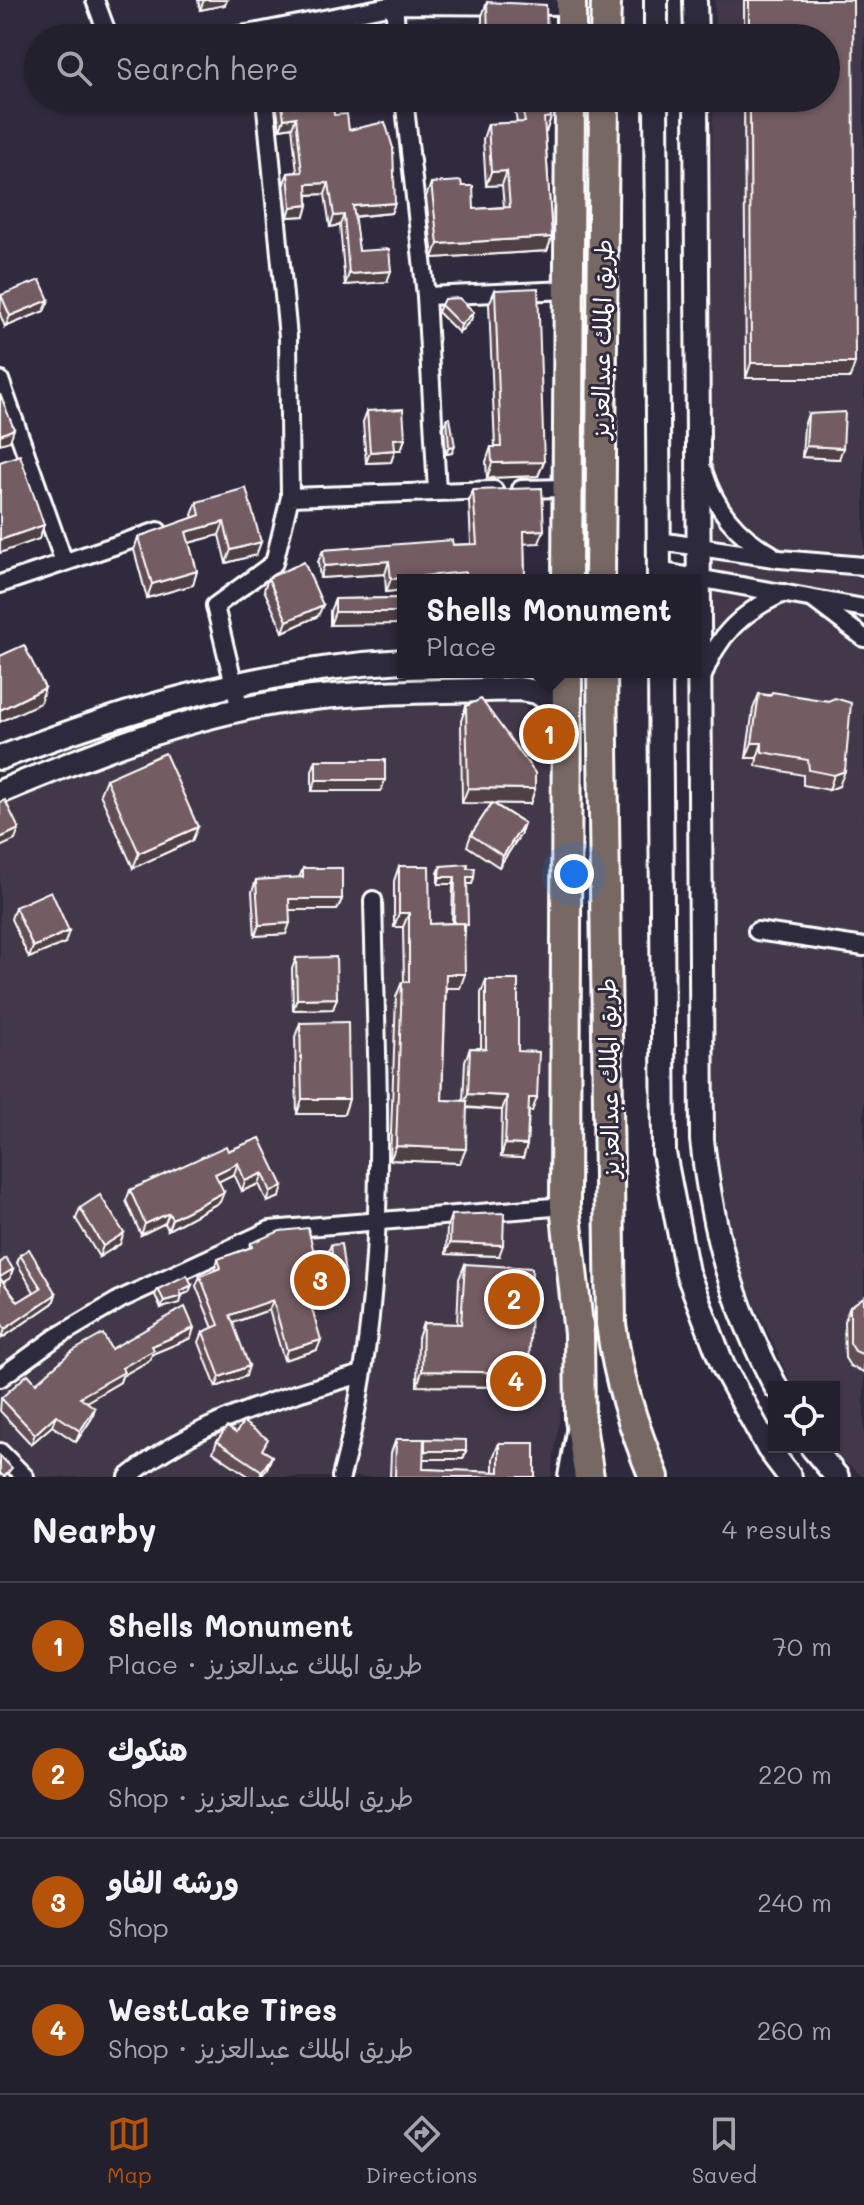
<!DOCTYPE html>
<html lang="en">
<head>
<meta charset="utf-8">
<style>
  :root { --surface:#23202e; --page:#2b2836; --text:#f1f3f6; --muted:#a3a3aa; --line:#403e4a; --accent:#b45309 }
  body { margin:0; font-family:Mali,"Playpen Sans Arabic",sans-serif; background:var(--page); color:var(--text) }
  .controls { position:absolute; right:24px; bottom:24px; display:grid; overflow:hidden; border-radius:0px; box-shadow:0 2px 6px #0004 }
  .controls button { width:72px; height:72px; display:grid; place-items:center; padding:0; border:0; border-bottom:2px solid var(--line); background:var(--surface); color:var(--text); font:40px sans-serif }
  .you { position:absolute; left:574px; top:874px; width:28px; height:28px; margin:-20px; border:6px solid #fff; border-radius:50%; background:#1a73e8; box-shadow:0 0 0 12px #1a73e833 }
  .badge { display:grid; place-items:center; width:52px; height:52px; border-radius:50%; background:var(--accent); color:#fff; font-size:26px; font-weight:700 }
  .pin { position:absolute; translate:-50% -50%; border:4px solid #fff; box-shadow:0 2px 8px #0006 }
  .popup { position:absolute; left:397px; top:574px; width:304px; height:104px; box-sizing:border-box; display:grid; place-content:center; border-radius:0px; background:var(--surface); filter:drop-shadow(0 2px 6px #0005); font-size:26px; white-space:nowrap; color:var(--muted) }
  .popup b { font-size:30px; color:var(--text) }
  .popup::after { content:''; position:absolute; left:50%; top:100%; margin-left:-16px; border:16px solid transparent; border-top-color:var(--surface) }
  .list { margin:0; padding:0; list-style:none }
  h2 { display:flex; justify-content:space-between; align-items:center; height:104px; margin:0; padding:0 32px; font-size:34px }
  h2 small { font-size:26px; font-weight:400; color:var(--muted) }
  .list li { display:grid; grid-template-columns:52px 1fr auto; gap:24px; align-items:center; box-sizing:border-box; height:128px; padding:0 32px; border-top:2px solid var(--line) }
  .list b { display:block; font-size:30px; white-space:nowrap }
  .list p { margin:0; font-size:26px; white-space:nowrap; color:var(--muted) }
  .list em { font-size:26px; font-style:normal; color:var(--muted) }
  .icon { flex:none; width:44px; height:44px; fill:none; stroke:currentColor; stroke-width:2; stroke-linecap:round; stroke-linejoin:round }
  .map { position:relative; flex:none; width:864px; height:1477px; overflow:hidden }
  .search { position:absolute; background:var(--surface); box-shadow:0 2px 6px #0004; left:24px; right:24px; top:24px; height:88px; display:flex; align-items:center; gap:20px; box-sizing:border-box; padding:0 28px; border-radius:44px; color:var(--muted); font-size:30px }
  .sheet { height:616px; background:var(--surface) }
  nav { display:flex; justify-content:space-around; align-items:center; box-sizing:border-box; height:112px; border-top:2px solid var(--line); background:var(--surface); font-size:22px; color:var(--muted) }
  nav a { display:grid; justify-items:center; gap:4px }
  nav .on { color:var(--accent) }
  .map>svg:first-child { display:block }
  .built { fill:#433948 }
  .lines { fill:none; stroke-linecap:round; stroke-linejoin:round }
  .street-casing { stroke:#fff; stroke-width:22 }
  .secondary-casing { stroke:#fff; stroke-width:28 }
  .highway-casing { stroke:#fff; stroke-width:34 }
  .street { stroke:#2f2a3d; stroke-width:16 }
  .secondary { stroke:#2f2a3d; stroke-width:22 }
  .highway { stroke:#776864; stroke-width:28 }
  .wall { fill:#634e54; stroke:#fff; stroke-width:2 }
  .shaded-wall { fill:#504045; stroke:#fff; stroke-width:2 }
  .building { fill:#735b62; stroke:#fff; stroke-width:2 }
  .labels { text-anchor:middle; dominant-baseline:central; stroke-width:6; stroke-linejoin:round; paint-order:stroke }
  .street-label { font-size:24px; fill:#fff; stroke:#2f2a3d }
</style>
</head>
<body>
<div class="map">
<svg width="864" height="1477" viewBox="0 0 864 1477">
  <rect width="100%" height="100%" fill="#2f2a3d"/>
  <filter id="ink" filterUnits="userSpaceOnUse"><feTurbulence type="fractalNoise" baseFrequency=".0125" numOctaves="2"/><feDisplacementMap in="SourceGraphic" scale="16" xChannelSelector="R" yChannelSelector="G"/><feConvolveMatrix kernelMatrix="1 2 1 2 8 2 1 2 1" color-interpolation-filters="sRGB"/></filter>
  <g filter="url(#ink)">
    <g class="built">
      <path d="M715 0H864V1477L840 1459 832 1447 834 1387H793L733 1257 718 1174 709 764V321L713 98H826V38H715Z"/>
      <path d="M511 686 565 766 572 1127 565 1378 551 1477H39L0 1440V807L85 761 255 704Z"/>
    </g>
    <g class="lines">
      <defs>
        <g id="street">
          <path d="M95 0 109 38"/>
          <path d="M394 5 397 38"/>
          <path d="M221 38 258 32"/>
          <path d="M259 38 258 32 394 5 571 6"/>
          <path d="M265 98 288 337 290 497"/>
          <path d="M404 98 426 296 437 491"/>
          <path d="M426 296 568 290"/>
          <path d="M0 380 64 562"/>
          <path d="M703 470C715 508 736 535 771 554"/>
          <path d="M521 489 567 488"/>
          <path d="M659 541 780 559 864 566"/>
          <path d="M659 571 864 608"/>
          <path d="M0 584 158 531"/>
          <path d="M814 600 864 638"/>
          <path d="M702 678C717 635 743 611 784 593"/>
          <path d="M240 710 215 606 274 563 290 497 494 490"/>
          <path d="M757 931 864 947"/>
          <path d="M0 1378 55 1338 121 1299 270 1230 565 1206"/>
          <path d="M0 1452 25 1477"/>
          <path d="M128 1477C197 1421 279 1398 362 1374"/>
          <path d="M341 1477C392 1289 377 1093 373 900"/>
        </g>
        <g id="secondary">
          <path d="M656 0V38"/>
          <path d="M695 0 696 38"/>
          <path d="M656 98 659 580"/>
          <path d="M696 98 702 1140C713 1235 731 1301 776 1387"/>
          <path d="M660 672 664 1153 687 1272 723 1366 768 1448 790 1477"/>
          <path d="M0 758C132 707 261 669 403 661"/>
          <path d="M0 792C89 755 179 719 274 703 354 690 438 692 519 689L537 692 567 712"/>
          <path d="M812 1447 837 1477"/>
          <path d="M570 1477 578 1432"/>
        </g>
        <g id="highway">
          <path d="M571 38V0"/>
          <path d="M605 38 606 0"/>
          <path d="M567 580 570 98"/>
          <path d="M600 580 604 98"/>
          <path d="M567 672 565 1206 579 1334 580 1419 589 1477"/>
          <path d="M602 672 611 1324C618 1379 633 1426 654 1477"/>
        </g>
      </defs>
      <use href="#street" class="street-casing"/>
      <use href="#secondary" class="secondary-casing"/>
      <use href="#highway" class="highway-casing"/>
      <use href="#street" class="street"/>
      <use href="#secondary" class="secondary"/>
      <use href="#highway" class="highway"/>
    </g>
    <g class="wall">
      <path d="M198 0H227L225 5 200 10Z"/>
      <path d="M744 0H853L850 378H746L744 98H826V38H744Z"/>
      <path d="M487 2 547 38H482V16Z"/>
      <path d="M275 98H332L334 115 349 130 395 203 391 213 354 217 359 251 387 282 345 285 340 225 330 227 325 194 308 195V205L305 216 288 217 284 183 288 173 297 172 292 127 280 129Z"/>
      <path d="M513 98H549L551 117 546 132H545L552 237 547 251 433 258 426 197 431 183 462 186 474 209 504 207 502 185 486 186 483 139 488 124 517 123Z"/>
      <path d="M495 290 544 462 538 476 487 478 486 462 491 447H495L489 304Z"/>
      <path d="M1 295 49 300 44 311 5 327 0 314Z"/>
      <path d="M441 305 471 320 459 333 438 312Z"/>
      <path d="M367 411 405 438 401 450H395L391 462 366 463 363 422Z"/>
      <path d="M808 414 839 459 802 457 804 426Z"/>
      <path d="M447 418 452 453 446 454 444 426Z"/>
      <path d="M473 490 539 543H524L525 580H403V590L386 592 385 574 320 578 318 562 323 550 471 544 469 502Z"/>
      <path d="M197 502 261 542 256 555 226 563 219 535 189 543 197 571 193 585 147 598 134 550 138 537 193 518 192 515Z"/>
      <path d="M268 578 318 616 283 632 264 590Z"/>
      <path d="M403 598 330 625V611L335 599Z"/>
      <path d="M759 694 828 701 839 786 829 790 803 785V775L756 766 757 758H746L753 709Z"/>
      <path d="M466 706 535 789 530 804 493 803 524 823 520 835 499 867 467 846 471 835 492 803H462L461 721Z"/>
      <path d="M316 760 381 791H312V771Z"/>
      <path d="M106 779 192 841 133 868 100 794Z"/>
      <path d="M399 866 430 924 452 923 453 884H438V873L441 866 467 868 474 877 472 884H467L465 932 460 988H446L442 1100 463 1101 465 1061 470 1048H481V993L486 980 518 1051 532 1111H529L527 1145 523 1158 501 1157 502 1110 467 1108 460 1163 390 1160 396 997 402 982H404L403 927H394V881Z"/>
      <path d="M303 868 342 899 337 910H289L286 934 255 936 252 892 256 880 299 878Z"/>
      <path d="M15 907 65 943 29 958 11 919Z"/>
      <path d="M296 958 337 998 333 1009 293 1010 292 969Z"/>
      <path d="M300 1023 349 1099 344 1114H297L295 1037Z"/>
      <path d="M260 1138 280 1197 267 1202 259 1184 242 1191 234 1174 219 1181 220 1202 168 1230 165 1223 141 1235 126 1201 130 1190Z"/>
      <path d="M80 1208 120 1244 99 1257 76 1219Z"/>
      <path d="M451 1215 499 1256 446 1254 447 1227Z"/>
      <path d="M251 1243 321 1281 317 1291 307 1294 317 1350 284 1360 269 1310 233 1323 246 1376 216 1387 199 1342 203 1332 213 1328 196 1286 200 1276 215 1270 218 1259 249 1248Z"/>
      <path d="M331 1245 343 1281 333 1285 328 1252Z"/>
      <path d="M20 1255 56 1294 53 1303 2 1338 0 1335V1263L10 1278 3 1282 18 1302 34 1292 17 1263Z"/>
      <path d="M465 1264 524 1387 417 1386 418 1338 423 1323 457 1324 459 1279Z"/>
      <path d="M158 1289 189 1292 182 1295 180 1303 161 1308 155 1295Z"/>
      <path d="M864 1297V1372L850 1366 845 1358 844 1321 850 1307Z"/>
      <path d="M191 1338 152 1354 150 1360 122 1376 120 1382 86 1402 92 1418 76 1442 52 1426 31 1444 0 1411 1 1398 111 1349Z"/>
      <path d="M396 1439 466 1451 463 1459H423V1469L493 1472V1458L499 1443 535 1477H390L391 1453Z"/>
      <path d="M217 1441 264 1451 272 1456 267 1468 261 1477H250L213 1452Z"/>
    </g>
    <g class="shaded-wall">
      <path d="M204 0H227L225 5 200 10Z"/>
      <path d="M296 117 292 127 280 129 284 119Z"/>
      <path d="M551 117 546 132H538L544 118Z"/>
      <path d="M507 171 502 185 486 186 491 172Z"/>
      <path d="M329 183 325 194 303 195 307 184Z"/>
      <path d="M395 203 391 213 349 217 353 206Z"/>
      <path d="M308 205 305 216 288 217 291 207Z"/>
      <path d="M344 215 340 225 330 227 334 216Z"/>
      <path d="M552 237 547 251 433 258 438 244Z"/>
      <path d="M391 271 387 282 345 285 349 274Z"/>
      <path d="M49 300 44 311 5 327 10 316Z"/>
      <path d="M474 312 471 320 459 333 461 325Z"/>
      <path d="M751 363H855L850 378H746Z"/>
      <path d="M14 429 10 441 0 444V435Z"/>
      <path d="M405 438 401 450H390L394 439Z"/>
      <path d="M455 446 452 453 446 454 449 447Z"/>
      <path d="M806 446 843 448 839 459 802 457Z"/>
      <path d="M395 450 391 462 366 463 370 452Z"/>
      <path d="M544 462 538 476 487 478 492 463Z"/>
      <path d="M224 522 219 535 181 545 186 532Z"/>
      <path d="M44 525 39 539 0 553V540Z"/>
      <path d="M544 530 539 543 519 544 524 531Z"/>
      <path d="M261 542 256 555 226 563 231 550Z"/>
      <path d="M389 561 385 574 320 578 324 566Z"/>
      <path d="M197 571 193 585 147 598 152 584Z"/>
      <path d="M466 572 463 580H403V590L386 592 391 579Z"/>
      <path d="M323 605 318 616 283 632 287 621Z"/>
      <path d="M335 612H403V624L330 625Z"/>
      <path d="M45 688 40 703 0 722V710Z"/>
      <path d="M752 743H762L757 758H746Z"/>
      <path d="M845 771 839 786 829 790 834 775Z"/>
      <path d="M316 780H385L381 791H312Z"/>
      <path d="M468 788 535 789 530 804 462 803Z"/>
      <path d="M524 823 520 835 499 867 503 856Z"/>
      <path d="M198 827 192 841 133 868 139 853Z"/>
      <path d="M19 829 15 840 0 847V838Z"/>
      <path d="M440 877H455L453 884H438Z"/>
      <path d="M467 877H474L472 884H464Z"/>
      <path d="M289 899H342L337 910H284Z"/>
      <path d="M399 913H409L403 927H394Z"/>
      <path d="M290 923 286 934 255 936 259 925Z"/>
      <path d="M69 931 65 943 29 958 33 947Z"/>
      <path d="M446 974H465L460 988H441Z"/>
      <path d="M337 998 333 1009 293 1010 297 999Z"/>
      <path d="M468 1094 507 1096 502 1110 463 1107Z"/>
      <path d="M529 1098H537L532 1111H525Z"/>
      <path d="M302 1099H349L344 1114H297Z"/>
      <path d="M505 1144 527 1145 523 1158 501 1157Z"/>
      <path d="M396 1146 466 1149 460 1163 390 1160Z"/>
      <path d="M238 1163 234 1174 212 1185 215 1174Z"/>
      <path d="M263 1173 259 1184 242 1191 245 1181Z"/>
      <path d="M283 1186 280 1197 267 1202 271 1192Z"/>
      <path d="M224 1192 220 1202 168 1230 172 1219Z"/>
      <path d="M169 1213 165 1223 141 1235 145 1224Z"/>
      <path d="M124 1233 120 1244 99 1257 103 1246Z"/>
      <path d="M450 1243 503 1245 499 1256 446 1254Z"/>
      <path d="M13 1269 10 1278 0 1284V1277Z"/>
      <path d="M345 1274 343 1281 333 1285 335 1278Z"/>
      <path d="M321 1281 317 1291 301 1295 305 1285Z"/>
      <path d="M192 1285 189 1292 177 1297 180 1291Z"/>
      <path d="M56 1294 53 1303 2 1338 5 1329Z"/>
      <path d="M182 1296 180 1303 161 1308 164 1301Z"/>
      <path d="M273 1300 269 1310 226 1325 230 1315Z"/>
      <path d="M194 1328 191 1338 152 1354 150 1360 122 1376 120 1382 76 1408 80 1397 152 1346Z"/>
      <path d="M321 1340 317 1350 284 1360 287 1350Z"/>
      <path d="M249 1366 246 1376 216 1387 220 1377Z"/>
      <path d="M422 1371 529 1373 524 1387 417 1386Z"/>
      <path d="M95 1408 92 1418 76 1442 80 1431Z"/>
      <path d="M56 1415 52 1426 31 1444 35 1434Z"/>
      <path d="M425 1451H466L463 1459H422Z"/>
      <path d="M272 1456 267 1468 261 1477H260L262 1471Z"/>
    </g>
    <g class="building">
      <path d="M749 0H853L855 363H751L750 98H826V38H749Z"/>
      <path d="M487 2 546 5 547 38H488Z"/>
      <path d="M281 98H332L334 115 347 114 349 130 385 122 393 148 395 203 353 206 359 251 389 249 391 271 349 274 344 215 334 216 329 183 307 184 308 205 291 207 288 173 302 172 296 117 284 119Z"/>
      <path d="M520 98H549L551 117 544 118 552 237 438 244 431 183 461 181 462 186H473L474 209 510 207 507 171 491 172 488 124 525 122Z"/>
      <path d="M40 280 49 300 10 316 1 295Z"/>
      <path d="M538 288 544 462 492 463 491 447H501L495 290Z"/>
      <path d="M459 298 474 312 461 325 441 305 444 299Z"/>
      <path d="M0 394 14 429 0 435Z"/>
      <path d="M403 409 405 438 394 439 395 450 370 452 367 411Z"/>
      <path d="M845 412 843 448 806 446 808 414Z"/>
      <path d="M447 418H450L455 446 449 447Z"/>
      <path d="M20 455 44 525 0 540V462Z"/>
      <path d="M246 488 261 542 231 550 224 522 186 532 197 571 152 584 138 537 200 515 197 502Z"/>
      <path d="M542 488 544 530 524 531 525 580H466V572L391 579 389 561 324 566 323 550 452 540 453 545 477 544 473 490Z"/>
      <path d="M304 562 323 605 287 621 268 578Z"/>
      <path d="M403 598V612H335V599Z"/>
      <path d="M24 645 45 688 0 710V656Z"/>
      <path d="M772 692 828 701 835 698 851 703 845 771 834 775 809 770 808 760 762 752V743H752L759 694 770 696Z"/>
      <path d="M481 699 535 773V789L468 788 466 706Z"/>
      <path d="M165 753 198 827 139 853 106 779Z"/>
      <rect x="316" y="760" width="69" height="20"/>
      <path d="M5 800 19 829 0 838V802Z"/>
      <path d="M492 803 524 823 503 856 471 835Z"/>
      <path d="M468 864 467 868H475L474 877H467L468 925 454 923 455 877H440L441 866Z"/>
      <path d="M399 866H429L430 924 464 923 465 974H446L442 1100 467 1101 466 1149 396 1146 402 982H409V913H399Z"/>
      <path d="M303 868H342V899H289L290 923 259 925 256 880 303 877Z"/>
      <path d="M51 891 69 931 33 947 15 907Z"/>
      <path d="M336 957 337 998 297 999 296 958Z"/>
      <path d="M486 980H518V1051L539 1052 537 1098H529L527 1145 505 1144 507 1096 468 1094 470 1048 486 1049Z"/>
      <path d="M348 1022 349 1099H302L300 1023Z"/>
      <path d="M260 1138 283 1186 271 1192 263 1173 245 1181 238 1163 215 1174 224 1192 172 1219 169 1213 145 1224 130 1190 226 1146 228 1151Z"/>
      <path d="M100 1195 124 1233 103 1246 80 1208Z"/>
      <path d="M504 1213 503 1245 450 1243 451 1215Z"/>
      <path d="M308 1228 321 1281 305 1285 321 1340 287 1350 273 1300 230 1315 249 1366 220 1377 203 1332 219 1325 200 1276 221 1268 218 1259 252 1247 251 1243 280 1231Z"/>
      <path d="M341 1244 345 1274 335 1278 331 1245Z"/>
      <path d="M29 1249 56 1294 5 1329 0 1321V1278L18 1302 41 1288 20 1255Z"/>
      <path d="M6 1258 13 1269 0 1277V1263Z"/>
      <path d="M465 1264 532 1268 529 1373 422 1371 423 1323 461 1324Z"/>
      <path d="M187 1275 192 1285 180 1291 182 1296 164 1301 158 1289Z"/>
      <path d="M864 1297V1355L855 1351 850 1343V1307Z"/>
      <path d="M185 1307 194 1328 152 1346 154 1350 122 1368 124 1372 80 1397 95 1408 80 1431 56 1415 35 1434 1 1398 28 1374 36 1383 71 1352 103 1334 111 1349Z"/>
      <path d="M243 1422 268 1439 262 1450 272 1456 262 1471 217 1441 227 1427 236 1433Z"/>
      <path d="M396 1439H424L423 1469 499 1472V1443H535V1477H395Z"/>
      <path d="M425 1439 466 1440V1451H425Z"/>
      <path d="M0 1456 12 1468 4 1477 1 1474 0 1475Z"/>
    </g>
  </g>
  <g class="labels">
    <g class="street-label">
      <text transform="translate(601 339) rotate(-89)">طريق الملك عبدالعزيز</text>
      <text transform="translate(608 1078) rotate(-91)">طريق الملك عبدالعزيز</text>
    </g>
  </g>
</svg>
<div class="controls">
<button><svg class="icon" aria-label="locate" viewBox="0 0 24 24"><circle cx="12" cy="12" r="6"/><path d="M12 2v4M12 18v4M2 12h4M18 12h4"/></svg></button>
</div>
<div class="you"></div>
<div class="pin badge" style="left:549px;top:734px">1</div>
<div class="popup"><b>Shells Monument</b>Place</div>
<div class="pin badge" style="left:514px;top:1299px">2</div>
<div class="pin badge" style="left:320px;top:1280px">3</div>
<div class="pin badge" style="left:516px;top:1381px">4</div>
<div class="search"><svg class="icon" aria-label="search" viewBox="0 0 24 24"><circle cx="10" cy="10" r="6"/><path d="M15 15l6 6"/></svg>Search here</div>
</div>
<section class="sheet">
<h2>Nearby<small>4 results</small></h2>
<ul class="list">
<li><span class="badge">1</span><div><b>Shells Monument</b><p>Place · طريق الملك عبدالعزيز</p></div><em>70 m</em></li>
<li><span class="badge">2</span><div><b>هنكوك</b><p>Shop · طريق الملك عبدالعزيز</p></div><em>220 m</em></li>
<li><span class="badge">3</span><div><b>ورشه الفاو</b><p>Shop</p></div><em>240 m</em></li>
<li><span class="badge">4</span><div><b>WestLake Tires</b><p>Shop · طريق الملك عبدالعزيز</p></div><em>260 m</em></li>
</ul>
</section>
<nav>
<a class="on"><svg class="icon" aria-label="map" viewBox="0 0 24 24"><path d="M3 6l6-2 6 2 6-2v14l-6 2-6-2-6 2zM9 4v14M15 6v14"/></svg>Map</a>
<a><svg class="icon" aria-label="directions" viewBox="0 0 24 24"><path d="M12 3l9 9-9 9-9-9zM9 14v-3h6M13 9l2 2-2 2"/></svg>Directions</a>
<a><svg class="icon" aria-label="saved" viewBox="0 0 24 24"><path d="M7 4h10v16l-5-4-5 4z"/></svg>Saved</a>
</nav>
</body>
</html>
